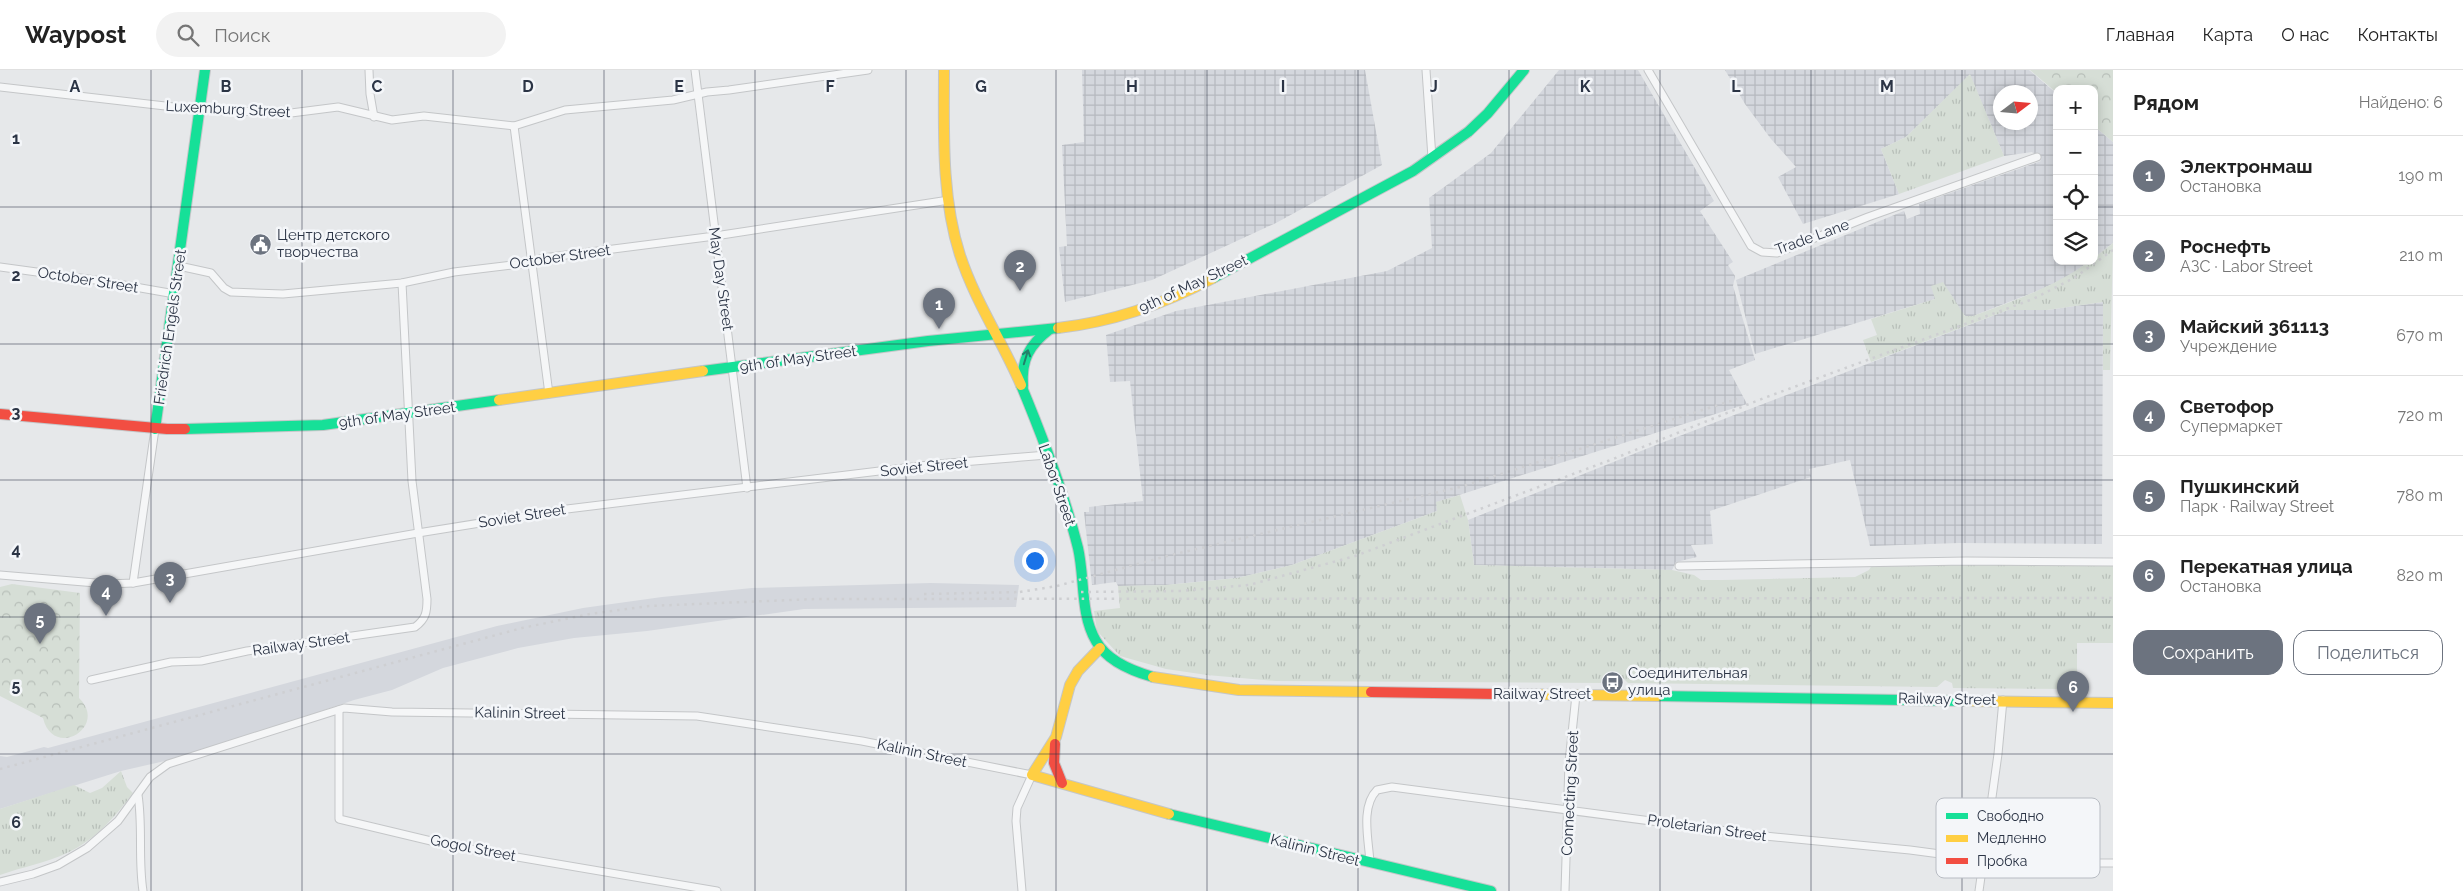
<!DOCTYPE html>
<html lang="ru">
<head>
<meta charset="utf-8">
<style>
  :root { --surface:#fff; --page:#f2f2f2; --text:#222; --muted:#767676; --line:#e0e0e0; --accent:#6c737f }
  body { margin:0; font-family:Raleway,sans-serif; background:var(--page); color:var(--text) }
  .controls { position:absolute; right:15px; top:15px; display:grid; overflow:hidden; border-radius:10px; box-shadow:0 2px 12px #0003 }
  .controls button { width:45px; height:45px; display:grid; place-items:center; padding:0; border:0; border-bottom:1px solid var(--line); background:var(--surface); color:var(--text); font:25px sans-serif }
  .compass { position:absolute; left:1993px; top:15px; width:45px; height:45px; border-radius:50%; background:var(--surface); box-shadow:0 2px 12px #0003; rotate:74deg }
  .you { position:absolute; left:1034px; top:490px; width:18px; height:18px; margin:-12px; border:4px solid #fff; border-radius:50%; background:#1a73e8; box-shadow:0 0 0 8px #1a73e833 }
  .badge { display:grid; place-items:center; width:32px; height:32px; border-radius:50%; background:var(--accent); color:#fff; font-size:16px; font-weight:700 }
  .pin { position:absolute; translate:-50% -41px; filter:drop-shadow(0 1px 2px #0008) }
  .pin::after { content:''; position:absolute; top:26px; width:18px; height:15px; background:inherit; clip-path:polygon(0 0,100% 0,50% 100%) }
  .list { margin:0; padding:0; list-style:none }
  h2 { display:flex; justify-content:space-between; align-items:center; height:65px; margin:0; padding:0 20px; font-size:21px }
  h2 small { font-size:16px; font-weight:400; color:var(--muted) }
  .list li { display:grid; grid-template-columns:32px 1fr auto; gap:15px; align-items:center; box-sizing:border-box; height:80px; padding:0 20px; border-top:1px solid var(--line) }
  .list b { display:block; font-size:19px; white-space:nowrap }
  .list p { margin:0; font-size:16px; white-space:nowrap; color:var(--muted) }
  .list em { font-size:16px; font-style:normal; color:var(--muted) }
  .actions { display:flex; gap:10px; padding:15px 20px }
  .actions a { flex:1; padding:11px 0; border:1px solid var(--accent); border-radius:15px; text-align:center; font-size:18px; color:var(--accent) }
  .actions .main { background:var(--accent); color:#fff }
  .icon { flex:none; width:28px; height:28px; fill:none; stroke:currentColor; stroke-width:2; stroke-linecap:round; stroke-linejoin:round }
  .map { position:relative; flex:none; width:2113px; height:821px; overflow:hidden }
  header { display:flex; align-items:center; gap:30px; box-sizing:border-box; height:70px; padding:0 25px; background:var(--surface); border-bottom:1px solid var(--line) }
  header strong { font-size:24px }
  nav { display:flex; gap:28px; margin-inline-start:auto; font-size:18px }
  .search { width:350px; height:45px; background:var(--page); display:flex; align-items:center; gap:12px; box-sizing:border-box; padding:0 18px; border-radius:28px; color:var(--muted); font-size:19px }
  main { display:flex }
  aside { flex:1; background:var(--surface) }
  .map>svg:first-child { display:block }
  .built { fill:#d4d7dd }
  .industrial { fill:url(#industrial-grid); fill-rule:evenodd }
  .grass { fill:url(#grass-tufts) }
  .forest { fill:url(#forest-crowns) }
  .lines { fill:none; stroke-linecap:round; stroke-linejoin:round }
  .street-casing { stroke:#c4c6c8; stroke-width:9 }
  .fast-casing { stroke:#c4c6c8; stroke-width:12 }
  .slow-casing { stroke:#c4c6c8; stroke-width:12 }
  .jam-casing { stroke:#c4c6c8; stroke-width:12 }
  .street { stroke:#f5f6f7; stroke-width:7 }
  .fast { stroke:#16e098; stroke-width:10 }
  .slow { stroke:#ffcf43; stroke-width:10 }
  .jam { stroke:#f24e42; stroke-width:10 }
  .rail { stroke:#cecfd2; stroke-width:2.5; stroke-dasharray:2.5 5; stroke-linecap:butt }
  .oneway { stroke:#22816a }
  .grid { fill:none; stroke:#2b3445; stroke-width:1; stroke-opacity:0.55 }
  .labels { text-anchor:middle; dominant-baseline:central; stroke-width:5; stroke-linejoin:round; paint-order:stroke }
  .street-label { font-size:15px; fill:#2b3445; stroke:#f4f6f9 }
  .poi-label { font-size:15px; fill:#2b3445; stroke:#f4f6f9; text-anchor:start }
  .key { fill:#f4f6f9; stroke:#b8bcc3; stroke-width:1 }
  .key-label { font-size:14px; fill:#2b3445 }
  .grid-label { font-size:16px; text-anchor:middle; font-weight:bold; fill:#2b3445; stroke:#f4f6f9; stroke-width:5; stroke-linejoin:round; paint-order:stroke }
</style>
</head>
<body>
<header>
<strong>Waypost</strong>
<div class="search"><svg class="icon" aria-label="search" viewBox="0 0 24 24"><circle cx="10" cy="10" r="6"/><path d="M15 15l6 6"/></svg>Поиск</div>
<nav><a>Главная</a><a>Карта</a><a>О нас</a><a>Контакты</a></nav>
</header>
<main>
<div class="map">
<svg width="2113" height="821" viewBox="0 0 2113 821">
  <defs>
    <pattern id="industrial-grid" width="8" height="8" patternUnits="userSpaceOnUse" patternTransform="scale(1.25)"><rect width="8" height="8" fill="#d4d7dd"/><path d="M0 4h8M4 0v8" fill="none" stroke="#b6b9bf"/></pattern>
    <pattern id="grass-tufts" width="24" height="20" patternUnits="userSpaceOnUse" patternTransform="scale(1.25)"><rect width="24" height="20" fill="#d6ded6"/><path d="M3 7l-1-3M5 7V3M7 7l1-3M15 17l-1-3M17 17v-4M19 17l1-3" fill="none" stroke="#b8bfb9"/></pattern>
    <pattern id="forest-crowns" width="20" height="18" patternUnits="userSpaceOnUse" patternTransform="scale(1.25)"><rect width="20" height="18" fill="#d6ded6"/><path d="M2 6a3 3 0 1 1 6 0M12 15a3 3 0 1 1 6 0" fill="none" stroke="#b8bfb9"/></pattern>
  </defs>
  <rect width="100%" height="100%" fill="#e6e8ea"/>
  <path class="built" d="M931 513 1019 515 1016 537 804 539 647 561 574 568 518 578 443 598 392 620 354 630 191 685 121 701 0 739V686L7 687 44 677 48 678 497 556 583 538 662 527 752 518Z"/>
  <g class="industrial">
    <path d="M1082 0H1365L1382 95 1276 153 1152 210 1065 232 1059 177 1067 176 1062 75 1084 72Z"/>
    <path d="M1559 0H1638L1714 131 1700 141 1733 192 1728 195 1735 206 1733 216 1755 290 1729 300 1747 334 1437 432V441L1292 495 1237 508 1166 515 1118 516 1116 512 1092 515 1084 442H1089V437L1143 431 1130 311 1110 312 1106 265 1176 241 1387 201 1432 178 1429 128 1491 83Z"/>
    <path d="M1725 0H2029L2057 24V191H2090L2067 207 2042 219 1973 246H1966L1935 229 1755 284 1736 210 1904 141 1907 149 1920 144 1919 134 2041 91 2032 82 2004 86 1970 5 1906 67 1881 79 1899 124 1803 154 1778 107 1796 97 1771 69 1745 34ZM2000 22H2030V52H2000Z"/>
    <path d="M2094 56 2113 72V173L2094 188Z"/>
    <path d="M2103 232 2102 474 1959 473 1870 476 1850 390 1809 399 1811 407 1710 441 1713 474 1691 475 1697 487 1676 492 1672 500 1474 495 1468 450 1656 375 2008 240H2047Z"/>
  </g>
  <g class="grass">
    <path d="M1970 4 2004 86 1899 124 1881 79 1906 67Z"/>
    <path d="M2113 173 2110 300H2103V232L2047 240H2008L1871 292 1863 270 1877 265 1871 249 1935 229 1931 216 1943 212 1965 246H1973C2014 231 2054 217 2090 191H2094V188Z"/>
    <path d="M1460 425 1468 450 1474 495 1672 500 1694 505 1701 510H1722L1855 507 1869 500 1874 492H2113V573H2077V619L1953 618 1952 613 1945 610 1937 617 1628 613 1617 602 1607 613 1276 611 1207 605 1166 599 1120 586 1097 561 1094 541 1120 538 1118 516 1166 515 1237 508 1292 495 1437 441 1436 432Z"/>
    <path d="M121 701 127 717 133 723C115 747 95 770 67 783 46 793 22 797 0 805V739L74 715 90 723 102 718Z"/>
  </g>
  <g class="forest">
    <path d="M2030 0H2113V72L2094 56V19H2057V23Z"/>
    <path d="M12 514 80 523 79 628C109 657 53 690 43 648L0 626V517Z"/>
  </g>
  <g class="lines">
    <defs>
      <g id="street">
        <path d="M369 0 370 24 374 47"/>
        <path d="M695 0 747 418"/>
        <path d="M1426 0 1432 88"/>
        <path d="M1648 0 1751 176 1762 182 1777 183 1868 147 2037 87"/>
        <path d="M0 17 200 40 291 43 338 37 392 50 424 46 514 56 565 40 673 30 707 22 729 20 868 0"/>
        <path d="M514 56 549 324"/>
        <path d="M179 196 211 203 224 218 231 222 283 224 402 213 454 202 521 194 543 188 715 166 949 130"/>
        <path d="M0 197 95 210 175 224"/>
        <path d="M1679 496 1966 491 2113 492"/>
        <path d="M0 505 108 514 133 513 418 463 567 439 937 394 1047 385"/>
        <path d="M133 513 155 359"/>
        <path d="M91 610 171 592 201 591 247 581 415 557C426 549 427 542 427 529L412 411 402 213"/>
        <path d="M339 640V749L452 776 717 821"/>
        <path d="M138 725C143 757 138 789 143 821"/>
        <path d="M1370 793C1369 771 1360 737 1377 720L1392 717 1765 766 1910 780 2008 793H2113"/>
        <path d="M0 812 33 804 58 795 87 778 118 751 150 707 168 694 344 638 392 642 697 646 862 671 1032 705 1017 738 1016 751 1022 821"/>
        <path d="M1565 821 1569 692 1576 625"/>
        <path d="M1979 821 1998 684 2003 630"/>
      </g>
      <g id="fast">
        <path d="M1213 208 1413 101 1468 62 1488 43 1524 0"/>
        <path d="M703 301 928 271 1058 258"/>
        <path d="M1021 315C1043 368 1064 422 1078 478 1085 508 1080 544 1096 571 1107 591 1132 601 1153 607"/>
        <path d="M1023 316C1021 290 1029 275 1050 259"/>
        <path d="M155 359 205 0"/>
        <path d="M185 359 323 355 499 330"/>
        <path d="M1658 626 1966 631"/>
        <path d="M1169 744 1491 821"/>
      </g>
      <g id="slow">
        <path d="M944 0C944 60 941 126 960 185 975 231 1002 271 1021 315"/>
        <path d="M1058 258C1112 252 1166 233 1213 208"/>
        <path d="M499 330 703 301"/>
        <path d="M1100 578 1078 601 1070 615 1056 667 1032 705 1169 744"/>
        <path d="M1153 607 1239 620 1371 622"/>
        <path d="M1496 624 1658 626"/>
        <path d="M1966 631 2113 633"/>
      </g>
      <g id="jam">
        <path d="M0 344 167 359H185"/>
        <path d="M1371 622 1496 624"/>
        <path d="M1055 674 1054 693 1062 713"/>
      </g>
    </defs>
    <use href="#street" class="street-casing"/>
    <use href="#fast" class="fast-casing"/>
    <use href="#slow" class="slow-casing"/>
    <use href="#jam" class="jam-casing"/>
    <use href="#street" class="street"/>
    <use href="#fast" class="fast"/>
    <use href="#slow" class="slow"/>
    <use href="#jam" class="jam"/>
    <g class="rail">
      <path d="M1020 522 1057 516 1167 486 1460 417 1737 329"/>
      <path d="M1081 522 1180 521 1249 515 1355 486 1613 389 1764 328 2033 229 2074 208 2113 180"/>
      <path d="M924 524 1021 522"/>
      <path d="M0 699 522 558 590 544 649 536 815 529 2113 528"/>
    </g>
  </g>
  <defs><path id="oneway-shaft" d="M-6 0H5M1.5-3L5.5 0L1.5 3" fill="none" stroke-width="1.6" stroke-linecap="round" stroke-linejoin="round" transform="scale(1.25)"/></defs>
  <use class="oneway" href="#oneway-shaft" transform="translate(1026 287) rotate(-73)"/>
  <path class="grid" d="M151 0V821M302 0V821M453 0V821M604 0V821M755 0V821M906 0V821M1056 0V821M1207 0V821M1358 0V821M1509 0V821M1660 0V821M1811 0V821M1962 0V821M0 137H2057M2094 137H2113M0 274H2113M0 410H2113M0 547H2113M0 684H2113"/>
  <defs>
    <symbol id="civic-disc" viewBox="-11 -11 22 22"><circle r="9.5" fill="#6c737f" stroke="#f4f6f9"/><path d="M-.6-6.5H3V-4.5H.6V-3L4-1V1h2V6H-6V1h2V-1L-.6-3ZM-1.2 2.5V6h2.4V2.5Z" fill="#fff"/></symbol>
    <symbol id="bus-disc" viewBox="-11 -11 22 22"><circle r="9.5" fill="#6c737f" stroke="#f4f6f9"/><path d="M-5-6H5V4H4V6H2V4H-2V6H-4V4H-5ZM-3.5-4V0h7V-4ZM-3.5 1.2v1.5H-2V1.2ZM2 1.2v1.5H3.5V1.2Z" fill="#fff"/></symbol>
  </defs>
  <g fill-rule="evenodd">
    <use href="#civic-disc" x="248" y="162" width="25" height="25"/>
    <use href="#bus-disc" x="1600" y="600" width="25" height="25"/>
  </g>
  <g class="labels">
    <g class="street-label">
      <text transform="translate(228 39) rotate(3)">Luxemburg Street</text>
      <text transform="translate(1812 167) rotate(-20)">Trade Lane</text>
      <text transform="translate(560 187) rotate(-8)">October Street</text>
      <text transform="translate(721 209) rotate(82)">May Day Street</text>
      <text transform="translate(88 210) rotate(9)">October Street</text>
      <text transform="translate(1193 214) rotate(-25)">9th of May Street</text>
      <text transform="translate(170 257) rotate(-82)">Friedrich Engels Street</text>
      <text transform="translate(798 289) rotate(-8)">9th of May Street</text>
      <text transform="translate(397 345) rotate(-8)">9th of May Street</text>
      <text transform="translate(924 397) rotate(-6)">Soviet Street</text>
      <text transform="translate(1057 415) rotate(71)">Labor Street</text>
      <text transform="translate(522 446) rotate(-9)">Soviet Street</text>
      <text transform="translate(301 574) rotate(-8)">Railway Street</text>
      <text x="1542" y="624">Railway Street</text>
      <text transform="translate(1947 629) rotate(1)">Railway Street</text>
      <text transform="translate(520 643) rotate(1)">Kalinin Street</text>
      <text transform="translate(922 683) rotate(12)">Kalinin Street</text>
      <text transform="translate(1570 723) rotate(-87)">Connecting Street</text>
      <text transform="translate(1707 758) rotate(8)">Proletarian Street</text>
      <text transform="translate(473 778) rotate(11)">Gogol Street</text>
      <text transform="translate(1315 780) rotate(14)">Kalinin Street</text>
    </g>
    <g class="poi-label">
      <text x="277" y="165">Центр детского<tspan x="277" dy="17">творчества</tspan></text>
      <text x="1628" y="603">Соединительная<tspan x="1628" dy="17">улица</tspan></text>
    </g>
  </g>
  <rect x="1936" y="728" width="164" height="80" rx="8" class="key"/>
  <rect x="1946" y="743" width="22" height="6" fill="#16e098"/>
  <rect x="1946" y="765" width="22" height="7" fill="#ffcf43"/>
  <rect x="1946" y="788" width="22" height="6" fill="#f24e42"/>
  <g class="key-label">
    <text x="1977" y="751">Свободно</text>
    <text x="1977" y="773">Медленно</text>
    <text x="1977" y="796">Пробка</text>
  </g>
  <g class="grid-label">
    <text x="75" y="22">A</text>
    <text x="226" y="22">B</text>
    <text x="377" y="22">C</text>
    <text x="528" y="22">D</text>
    <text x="679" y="22">E</text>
    <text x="830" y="22">F</text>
    <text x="981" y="22">G</text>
    <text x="1132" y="22">H</text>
    <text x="1283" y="22">I</text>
    <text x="1434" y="22">J</text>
    <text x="1585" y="22">K</text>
    <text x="1736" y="22">L</text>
    <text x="1887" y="22">M</text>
    <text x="16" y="74">1</text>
    <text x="16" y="211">2</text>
    <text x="16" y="348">3</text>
    <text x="16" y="485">4</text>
    <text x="16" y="621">5</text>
    <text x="16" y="758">6</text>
  </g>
</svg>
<div class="controls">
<button>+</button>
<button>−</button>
<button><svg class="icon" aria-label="locate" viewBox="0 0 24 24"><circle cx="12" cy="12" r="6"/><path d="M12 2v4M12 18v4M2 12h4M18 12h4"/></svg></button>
<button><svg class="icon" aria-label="layers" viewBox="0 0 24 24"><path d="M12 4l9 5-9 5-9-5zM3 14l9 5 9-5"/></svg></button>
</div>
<svg class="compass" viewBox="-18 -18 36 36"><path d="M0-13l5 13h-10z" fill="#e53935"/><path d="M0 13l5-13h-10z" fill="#767676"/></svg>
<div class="you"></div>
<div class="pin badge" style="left:939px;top:259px">1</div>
<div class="pin badge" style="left:1020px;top:221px">2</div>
<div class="pin badge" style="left:170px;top:533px">3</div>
<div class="pin badge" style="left:106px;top:546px">4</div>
<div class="pin badge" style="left:40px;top:574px">5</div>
<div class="pin badge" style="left:2073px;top:642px">6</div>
</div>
<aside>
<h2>Рядом<small>Найдено: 6</small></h2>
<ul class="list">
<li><span class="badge">1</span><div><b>Электронмаш</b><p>Остановка</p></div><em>190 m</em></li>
<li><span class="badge">2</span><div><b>Роснефть</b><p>АЗС · Labor Street</p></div><em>210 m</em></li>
<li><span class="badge">3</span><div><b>Майский 361113</b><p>Учреждение</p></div><em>670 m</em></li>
<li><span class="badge">4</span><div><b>Светофор</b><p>Супермаркет</p></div><em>720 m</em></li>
<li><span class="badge">5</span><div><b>Пушкинский</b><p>Парк · Railway Street</p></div><em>780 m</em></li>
<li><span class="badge">6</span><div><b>Перекатная улица</b><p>Остановка</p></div><em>820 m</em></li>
</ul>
<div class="actions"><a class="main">Сохранить</a><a>Поделиться</a></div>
</aside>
</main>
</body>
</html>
